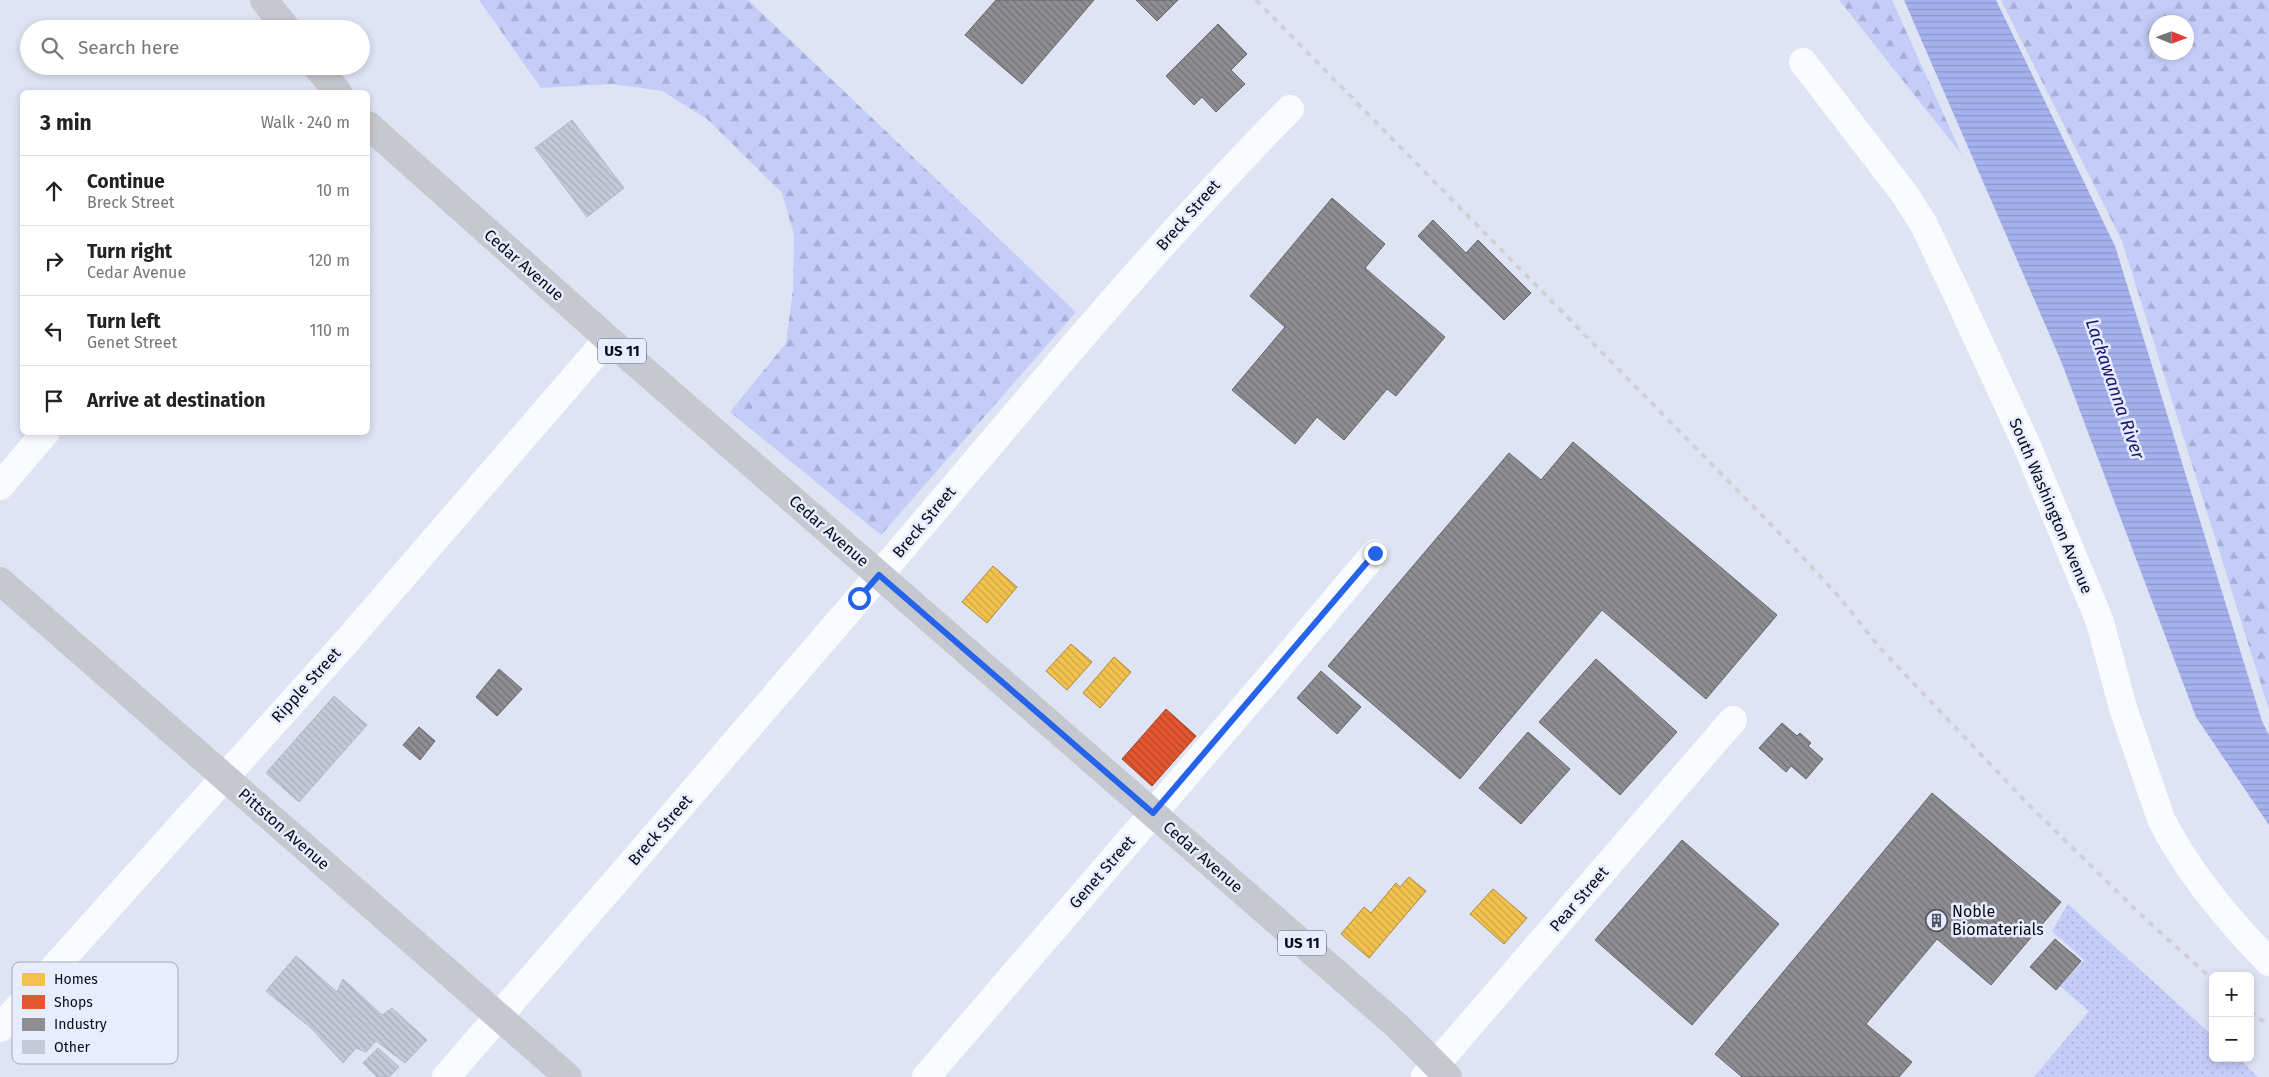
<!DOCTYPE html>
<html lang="en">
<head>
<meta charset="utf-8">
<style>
  :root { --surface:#fff; --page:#f2f2f2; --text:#222; --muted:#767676; --line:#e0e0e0 }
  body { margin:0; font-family:"Fira Sans",sans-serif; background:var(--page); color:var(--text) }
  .controls { position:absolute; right:15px; bottom:15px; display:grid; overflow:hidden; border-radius:8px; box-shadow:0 2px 8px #0003 }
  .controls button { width:45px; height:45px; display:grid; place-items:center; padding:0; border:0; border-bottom:1px solid var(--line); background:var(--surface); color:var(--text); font:25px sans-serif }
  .compass { position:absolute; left:2149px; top:15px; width:45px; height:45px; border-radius:50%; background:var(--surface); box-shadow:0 2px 8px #0003; rotate:91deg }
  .stop { position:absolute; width:15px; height:15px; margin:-11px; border:4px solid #2563eb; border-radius:50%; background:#fff }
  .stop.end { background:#2563eb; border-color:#fff; box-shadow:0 1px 5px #0008 }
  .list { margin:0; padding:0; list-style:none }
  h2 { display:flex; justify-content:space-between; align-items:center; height:65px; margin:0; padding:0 20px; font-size:21px }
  h2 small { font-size:16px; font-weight:400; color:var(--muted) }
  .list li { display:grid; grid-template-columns:32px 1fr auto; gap:15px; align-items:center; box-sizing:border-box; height:70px; padding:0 20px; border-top:1px solid var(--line) }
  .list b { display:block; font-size:19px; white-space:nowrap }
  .list p { margin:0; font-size:16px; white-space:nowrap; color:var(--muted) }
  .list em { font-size:16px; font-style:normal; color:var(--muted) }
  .icon { flex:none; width:28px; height:28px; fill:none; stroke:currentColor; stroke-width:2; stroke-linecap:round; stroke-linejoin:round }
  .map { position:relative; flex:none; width:2269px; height:1077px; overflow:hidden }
  .search { position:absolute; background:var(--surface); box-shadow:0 2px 8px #0003; left:20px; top:20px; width:350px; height:55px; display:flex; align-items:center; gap:12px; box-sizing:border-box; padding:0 18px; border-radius:28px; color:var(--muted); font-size:19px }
  .panel { position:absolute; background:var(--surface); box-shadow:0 2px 8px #0003; left:20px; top:90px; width:350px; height:345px; border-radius:8px }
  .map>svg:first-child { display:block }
  .grass { fill:url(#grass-dots) }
  .forest { fill:url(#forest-firs); fill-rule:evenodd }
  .water { fill:url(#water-rules) }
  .homes { fill:url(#homes-back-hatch); stroke:#ac8a3d }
  .shops { fill:url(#shops-back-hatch); stroke:#a24026 }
  .industry { fill:url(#industry-back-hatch); stroke:#65666c }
  .building { fill:url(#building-back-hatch); stroke:#b4b8c5 }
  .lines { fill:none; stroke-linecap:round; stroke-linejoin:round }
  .minor { stroke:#fafbfe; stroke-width:28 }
  .major { stroke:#c6c8cf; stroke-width:28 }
  .rail { stroke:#d0d0d6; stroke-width:4; stroke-dasharray:6 6; stroke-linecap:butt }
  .route { stroke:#2563eb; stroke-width:6 }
  .labels { text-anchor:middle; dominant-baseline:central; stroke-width:5; stroke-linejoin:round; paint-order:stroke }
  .shield { fill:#e7ecff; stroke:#4c4e5b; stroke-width:1 }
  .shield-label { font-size:15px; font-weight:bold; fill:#090b15 }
  .street-label { font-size:16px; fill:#090b15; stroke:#e7ecff }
  .poi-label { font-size:16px; fill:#090b15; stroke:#e7ecff; text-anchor:start }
  .water-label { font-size:18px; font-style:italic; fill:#1b1770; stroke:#e7ecff }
  .key { fill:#e7ecff; stroke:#a4a8b9; stroke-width:1 }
  .key-label { font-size:14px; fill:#090b15 }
</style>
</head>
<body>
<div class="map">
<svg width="2269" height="1077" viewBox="0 0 2269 1077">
  <defs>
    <pattern id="grass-dots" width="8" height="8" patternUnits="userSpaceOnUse" patternTransform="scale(1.25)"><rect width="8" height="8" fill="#c4cdf8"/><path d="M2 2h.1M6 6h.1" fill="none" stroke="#a7afd4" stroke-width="1.8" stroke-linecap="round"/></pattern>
    <pattern id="forest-firs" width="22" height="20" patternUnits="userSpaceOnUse" patternTransform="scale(1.25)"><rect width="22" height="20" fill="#c4cdf8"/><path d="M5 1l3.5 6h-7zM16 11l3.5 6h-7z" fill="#a7afd4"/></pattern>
    <pattern id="water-rules" width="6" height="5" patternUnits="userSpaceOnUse" patternTransform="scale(1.25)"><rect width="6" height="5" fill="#a4b1ec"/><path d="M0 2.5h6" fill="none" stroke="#8c97ca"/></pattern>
    <pattern id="homes-back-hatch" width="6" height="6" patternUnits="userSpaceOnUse" patternTransform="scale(1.25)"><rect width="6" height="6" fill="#f2c14e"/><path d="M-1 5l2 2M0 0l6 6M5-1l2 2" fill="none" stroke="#cea443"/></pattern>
    <pattern id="shops-back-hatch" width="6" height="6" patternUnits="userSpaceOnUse" patternTransform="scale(1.25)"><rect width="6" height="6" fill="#e4572e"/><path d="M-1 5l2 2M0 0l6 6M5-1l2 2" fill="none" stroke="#b74626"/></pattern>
    <pattern id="industry-back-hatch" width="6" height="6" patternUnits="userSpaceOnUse" patternTransform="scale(1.25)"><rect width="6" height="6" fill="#8d8d92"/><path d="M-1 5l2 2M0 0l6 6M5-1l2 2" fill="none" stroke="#717176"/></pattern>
    <pattern id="building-back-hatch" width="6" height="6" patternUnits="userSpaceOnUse" patternTransform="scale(1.25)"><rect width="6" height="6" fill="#c6cad7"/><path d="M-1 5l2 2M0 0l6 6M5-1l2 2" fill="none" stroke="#a9acb8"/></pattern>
  </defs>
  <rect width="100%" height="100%" fill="#dfe4f5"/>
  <path class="grass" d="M2068 904 2213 1036V1058H2238L2258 1077H2034L2089 1011 2060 986 2084 960 2052 931Z"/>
  <g class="forest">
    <path d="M479 0H748L1076 312 881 535 730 412 786 343 793 289 794 235 782 193 707 119 662 91 612 84 541 88Z"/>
    <path d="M1839 0H1892L1962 155Z"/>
    <path d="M2001 0H2269V710L2122 241ZM2186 22V52H2156V22Z"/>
  </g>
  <path class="water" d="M1904 0H1996L2115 246 2262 721 2269 735V825L2196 717 2061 361Z"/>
  <g class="homes">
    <path d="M993 566 1017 587 987 623 962 602Z"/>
    <path d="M1071 644 1092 662 1067 690 1046 671Z"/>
    <path d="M1114 657 1131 672 1100 708 1083 693Z"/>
    <path d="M1409 877 1426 891 1369 958 1341 934 1364 907 1371 913 1396 883 1400 887Z"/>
    <path d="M1493 889 1527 918 1504 944 1470 914Z"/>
  </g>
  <path class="shops" d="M1166 709 1196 736 1152 786 1122 759Z"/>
  <g class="industry">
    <path d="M996 0H1094L1022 84 965 35Z"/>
    <path d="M1136 0H1178L1157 21Z"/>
    <path d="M1218 24 1247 54 1231 70 1245 84 1216 112 1202 97 1194 105 1166 76Z"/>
    <path d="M1332 198 1385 244 1365 268 1445 337 1396 396 1387 389 1344 440 1317 417 1295 444 1232 390 1285 327 1250 296Z"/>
    <path d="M1433 220 1466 253 1478 240 1531 293 1504 320 1418 236Z"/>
    <path d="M1573 442 1777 615 1706 699 1602 610 1460 779 1328 666 1509 453 1541 480Z"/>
    <path d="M1596 659 1677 732 1620 795 1539 722Z"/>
    <path d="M499 669 522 689 497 716 476 697Z"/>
    <path d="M1321 671 1361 707 1337 734 1297 698Z"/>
    <path d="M1782 723 1797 736 1800 733 1811 743 1808 746 1823 759 1806 779 1791 766 1786 772 1759 748Z"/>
    <path d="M419 727 435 741 420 760 403 745Z"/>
    <path d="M1528 732 1570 769 1521 824 1479 788Z"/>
    <path d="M1932 793 2061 902 1991 985 1937 939 1866 1024 1912 1062 1899 1077H1742L1715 1054Z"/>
    <path d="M1682 840 1779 924 1692 1025 1595 940Z"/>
    <path d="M2055 939 2081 961 2056 990 2030 967Z"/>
  </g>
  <g class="building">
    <path d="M572 120 624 188 587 217 535 148Z"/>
    <path d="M334 696 367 725 299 802 266 773Z"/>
    <path d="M296 956 337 992 343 979 382 1015 392 1008 427 1040 405 1063 376 1041 366 1052 356 1048 343 1063 311 1028 266 991Z"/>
    <path d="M378 1048 399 1067 389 1077H377L363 1063Z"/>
  </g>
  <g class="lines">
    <g class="minor">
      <path d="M1803 62 1906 196 1924 225 1954 288 2028 448 2100 622 2123 708 2161 819C2187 871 2228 920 2269 962"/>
      <path d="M0 486 46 432"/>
      <path d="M0 1028 347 641 608 339"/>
      <path d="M446 1077C591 910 737 742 880 574 1015 417 1145 255 1290 109"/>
      <path d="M926 1077 1265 683 1375 553"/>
      <path d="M1425 1077 1733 720"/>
    </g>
    <g class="major">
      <path d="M264 0 287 29"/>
      <path d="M316 66 338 92"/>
      <path d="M368 125 608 339 1395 1024 1448 1077"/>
      <path d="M0 581 568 1077"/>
    </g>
    <g class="rail">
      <path d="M1256 0 1797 551 1841 599 1880 648 2028 804 2140 914 2213 980"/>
      <path d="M2250 1011 2269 1026"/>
    </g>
  </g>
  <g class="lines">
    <path class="route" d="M859 598 879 575 1153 813 1375 553"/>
  </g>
  <defs>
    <symbol id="building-ring" viewBox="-11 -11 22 22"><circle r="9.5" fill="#e7ecff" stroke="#545763" stroke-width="1.5"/><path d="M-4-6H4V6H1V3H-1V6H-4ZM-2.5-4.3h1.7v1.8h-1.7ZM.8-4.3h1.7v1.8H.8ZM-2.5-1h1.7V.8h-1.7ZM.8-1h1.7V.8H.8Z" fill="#545763"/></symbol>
  </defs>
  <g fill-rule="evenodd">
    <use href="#building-ring" x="1924" y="908" width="25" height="25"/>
  </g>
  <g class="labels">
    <g class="shield">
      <rect x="598" y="338.5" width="48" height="25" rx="4"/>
      <rect x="1278" y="930.5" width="48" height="25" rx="4"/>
    </g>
    <g class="shield-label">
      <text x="622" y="351">US 11</text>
      <text x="1302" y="943">US 11</text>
    </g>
    <g class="street-label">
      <text transform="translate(1188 215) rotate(-49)">Breck Street</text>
      <text transform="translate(524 265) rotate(41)">Cedar Avenue</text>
      <text transform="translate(2051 506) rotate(67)">South Washington Avenue</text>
      <text transform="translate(924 522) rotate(-50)">Breck Street</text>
      <text transform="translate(829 531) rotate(41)">Cedar Avenue</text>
      <text transform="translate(306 685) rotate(-48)">Ripple Street</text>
      <text transform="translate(284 829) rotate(41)">Pittston Avenue</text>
      <text transform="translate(660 830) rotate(-49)">Breck Street</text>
      <text transform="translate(1203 857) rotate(41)">Cedar Avenue</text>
      <text transform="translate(1102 872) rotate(-49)">Genet Street</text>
      <text transform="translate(1579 899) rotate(-49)">Pear Street</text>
    </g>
    <g class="poi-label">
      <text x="1952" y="911">Noble<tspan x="1952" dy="18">Biomaterials</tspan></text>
    </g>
    <g class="water-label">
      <text transform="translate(2115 389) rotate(71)">Lackawanna River</text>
    </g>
  </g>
  <rect x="12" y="962" width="166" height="102" rx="8" class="key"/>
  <rect x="22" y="973" width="23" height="13" fill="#f2c14e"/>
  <rect x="22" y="995" width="23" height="14" fill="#e4572e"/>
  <rect x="22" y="1018" width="23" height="13" fill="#8d8d92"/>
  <rect x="22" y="1040" width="23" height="14" fill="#c6cad7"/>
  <g class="key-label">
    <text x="54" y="984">Homes</text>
    <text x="54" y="1007">Shops</text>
    <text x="54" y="1029">Industry</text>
    <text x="54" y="1052">Other</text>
  </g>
</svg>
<div class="controls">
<button>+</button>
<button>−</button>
</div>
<svg class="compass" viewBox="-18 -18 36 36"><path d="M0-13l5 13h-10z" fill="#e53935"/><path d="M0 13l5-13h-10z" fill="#767676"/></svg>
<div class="stop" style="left:859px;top:598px"></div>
<div class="stop end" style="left:1375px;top:553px"></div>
<div class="search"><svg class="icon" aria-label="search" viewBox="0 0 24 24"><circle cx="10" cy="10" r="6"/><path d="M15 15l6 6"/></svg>Search here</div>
<section class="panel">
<h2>3 min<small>Walk · 240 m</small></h2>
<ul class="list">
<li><svg class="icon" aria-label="ahead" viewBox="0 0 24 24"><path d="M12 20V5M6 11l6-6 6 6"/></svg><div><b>Continue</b><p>Breck Street</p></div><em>10 m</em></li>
<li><svg class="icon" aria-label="right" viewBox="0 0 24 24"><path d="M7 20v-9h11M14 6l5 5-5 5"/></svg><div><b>Turn right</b><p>Cedar Avenue</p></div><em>120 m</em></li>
<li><svg class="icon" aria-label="left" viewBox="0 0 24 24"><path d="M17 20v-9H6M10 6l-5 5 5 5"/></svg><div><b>Turn left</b><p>Genet Street</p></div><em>110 m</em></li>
<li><svg class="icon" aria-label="arrive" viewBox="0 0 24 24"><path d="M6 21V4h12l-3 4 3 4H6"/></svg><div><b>Arrive at destination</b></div></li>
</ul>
</section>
</div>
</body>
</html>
